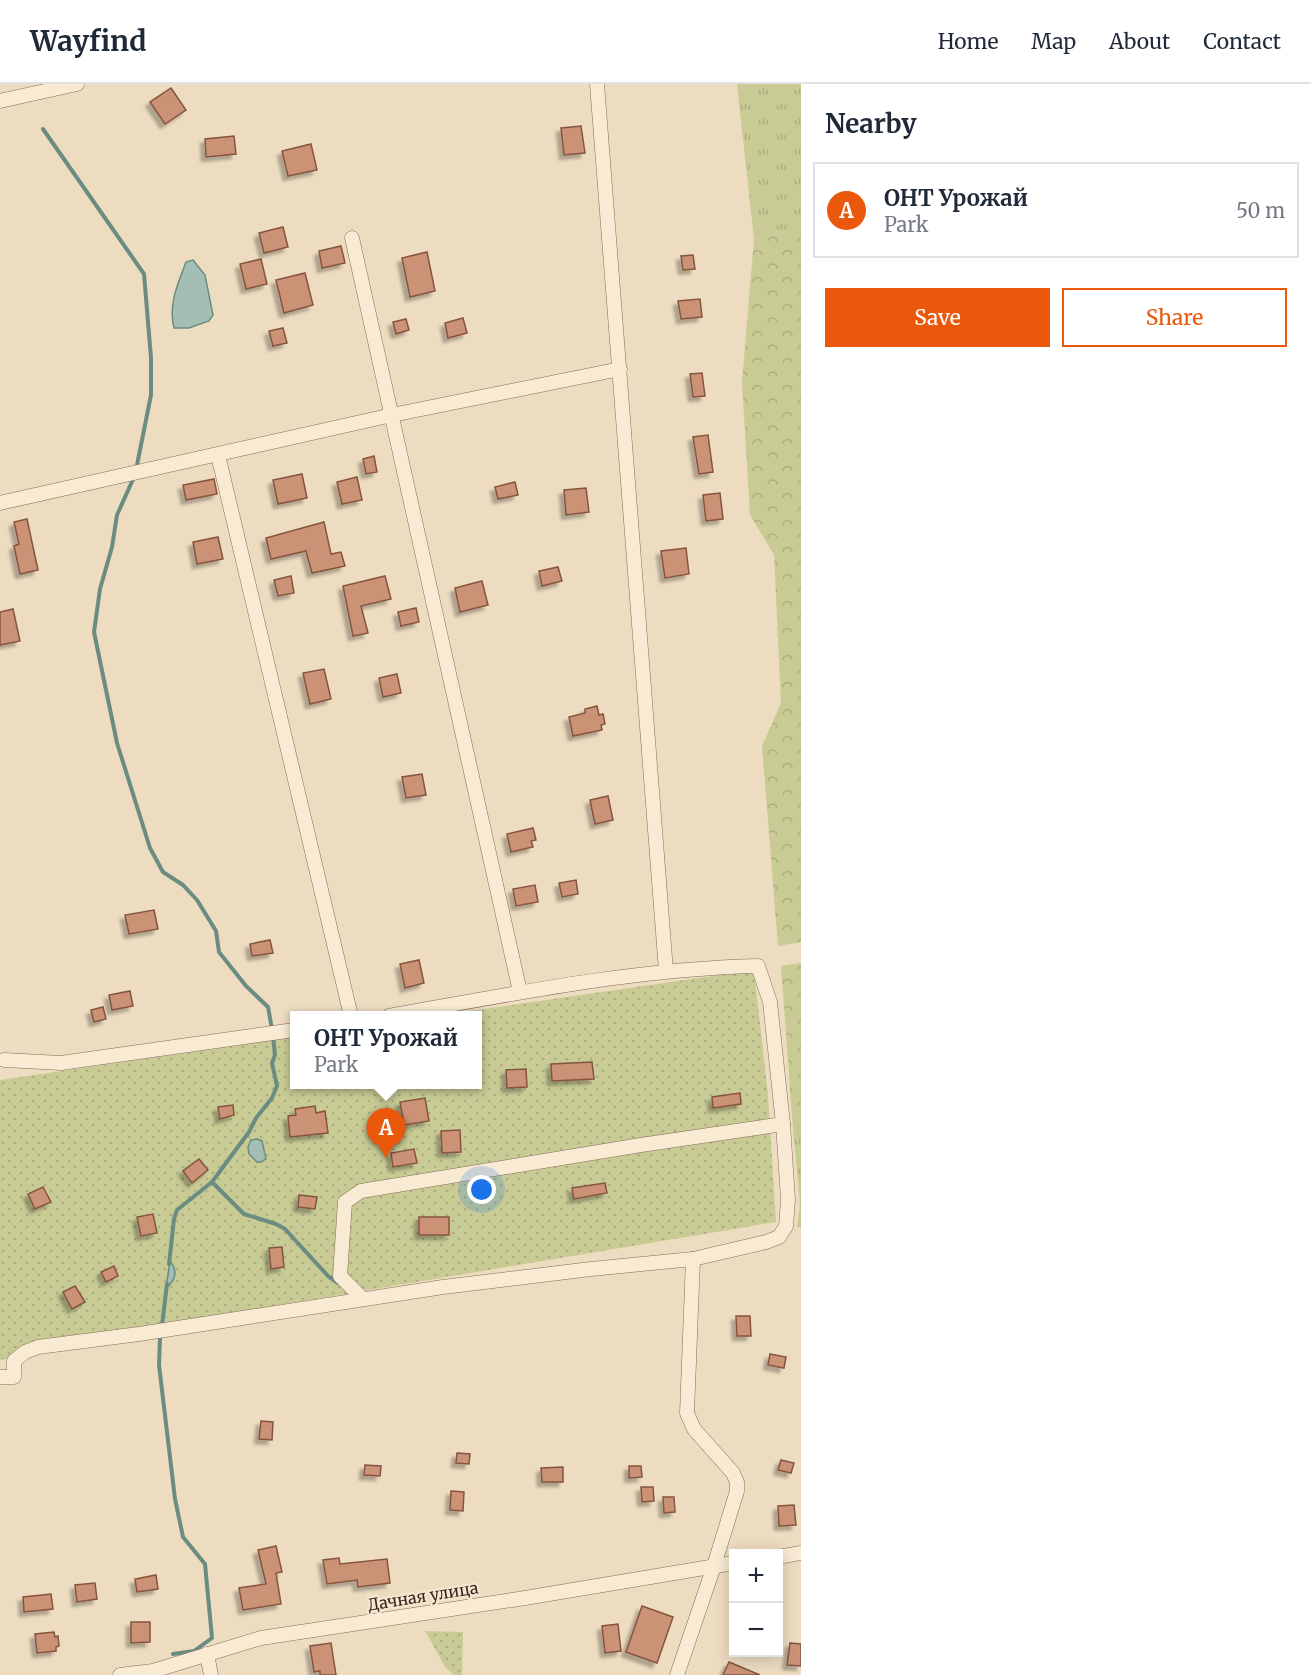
<!DOCTYPE html>
<html lang="en">
<head>
<meta charset="utf-8">
<style>
  :root { --surface:#fff; --page:#f2f2f3; --text:#1f2937; --muted:#747a83; --line:#e0e1e3; --accent:#ea580c }
  body { margin:0; font-family:Merriweather,serif; background:var(--page); color:var(--text) }
  .controls { position:absolute; right:18px; bottom:18px; display:grid; overflow:hidden; border-radius:0px; box-shadow:0 3px 15px #0003 }
  .controls button { width:54px; height:54px; display:grid; place-items:center; padding:0; border:0; border-bottom:2px solid var(--line); background:var(--surface); color:var(--text); font:30px sans-serif }
  .you { position:absolute; left:482px; top:1106px; width:21px; height:21px; margin:-15px; border:4px solid #fff; border-radius:50%; background:#1a73e8; box-shadow:0 0 0 9px #1a73e833 }
  .badge { display:grid; place-items:center; width:39px; height:39px; border-radius:50%; background:var(--accent); color:#fff; font-size:20px; font-weight:700 }
  .pin { position:absolute; translate:-50% -50px; filter:drop-shadow(0 2px 3px #0008) }
  .pin::after { content:''; position:absolute; top:32px; width:21px; height:18px; background:inherit; clip-path:polygon(0 0,100% 0,50% 100%) }
  .popup { position:absolute; left:290px; top:927px; width:192px; height:78px; box-sizing:border-box; display:grid; place-content:center; border-radius:0px; background:var(--surface); filter:drop-shadow(0 2px 4px #0005); font-size:20px; white-space:nowrap; color:var(--muted) }
  .popup b { font-size:22px; color:var(--text) }
  .popup::after { content:''; position:absolute; left:50%; top:100%; margin-left:-12px; border:12px solid transparent; border-top-color:var(--surface) }
  .list { margin:0; padding:0; list-style:none }
  h2 { display:flex; justify-content:space-between; align-items:center; height:78px; margin:0; padding:0 24px; font-size:26px }
  h2 small { font-size:20px; font-weight:400; color:var(--muted) }
  .list li { display:grid; grid-template-columns:39px 1fr auto; gap:18px; align-items:center; box-sizing:border-box; height:96px; margin:0 12px 12px; padding:0 12px; border:2px solid var(--line); border-radius:0px }
  .list b { display:block; font-size:22px; white-space:nowrap }
  .list p { margin:0; font-size:20px; white-space:nowrap; color:var(--muted) }
  .list em { font-size:20px; font-style:normal; color:var(--muted) }
  .actions { display:flex; gap:12px; padding:18px 24px }
  .actions a { flex:1; padding:14px 0; border:2px solid var(--accent); border-radius:0px; text-align:center; font-size:21px; color:var(--accent) }
  .actions .main { background:var(--accent); color:#fff }
  .map { position:relative; flex:none; width:801px; height:1591px; overflow:hidden }
  header { display:flex; align-items:center; gap:36px; box-sizing:border-box; height:84px; padding:0 30px; background:var(--surface); border-bottom:2px solid var(--line) }
  header strong { font-size:28px }
  nav { display:flex; gap:33px; margin-inline-start:auto; font-size:21px }
  main { display:flex }
  aside { flex:1; background:var(--surface) }
  .map>svg:first-child { display:block }
  .grass { fill:url(#grass-tufts) }
  .forest { fill:url(#forest-crowns) }
  .park { fill:url(#park-dots) }
  .water { fill:#a3bfb5; stroke:#6b8d81; stroke-width:1.5 }
  .lines { fill:none; stroke-linecap:round; stroke-linejoin:round }
  .stream { stroke:#6b8d81; stroke-width:4 }
  .building { fill:#cb9276; stroke:#85543f; stroke-width:1.5; filter:url(#shadow) }
  .minor-casing { stroke:#866d58; stroke-width:15 }
  .minor { stroke:#f8ead3; stroke-width:14 }
  .labels { text-anchor:middle; dominant-baseline:central; stroke-width:4.5; stroke-linejoin:round; paint-order:stroke }
  .street-label { font-size:16px; fill:#36271d; stroke:#f5e7d0 }
</style>
</head>
<body>
<header>
<strong>Wayfind</strong>
<nav><a>Home</a><a>Map</a><a>About</a><a>Contact</a></nav>
</header>
<main>
<div class="map">
<svg width="801" height="1591" viewBox="0 0 801 1591">
  <defs>
    <pattern id="grass-tufts" width="24" height="20" patternUnits="userSpaceOnUse" patternTransform="scale(1.5)"><rect width="24" height="20" fill="#c9cb95"/><path d="M3 7l-1-3M5 7V3M7 7l1-3M15 17l-1-3M17 17v-4M19 17l1-3" fill="none" stroke="#adae80"/></pattern>
    <pattern id="forest-crowns" width="20" height="18" patternUnits="userSpaceOnUse" patternTransform="scale(1.5)"><rect width="20" height="18" fill="#c9cb95"/><path d="M2 6a3 3 0 1 1 6 0M12 15a3 3 0 1 1 6 0" fill="none" stroke="#adae80"/></pattern>
    <pattern id="park-dots" width="8" height="8" patternUnits="userSpaceOnUse" patternTransform="scale(1.5)"><rect width="8" height="8" fill="#c9cb95"/><path d="M2 2h.1M6 6h.1" fill="none" stroke="#adae80" stroke-width="1.8" stroke-linecap="round"/></pattern>
    <filter id="shadow"><feDropShadow dx="-4.5" dy="4.5" stdDeviation="1.5" flood-color="#0004"/></filter>
  </defs>
  <rect width="100%" height="100%" fill="#eddcc0"/>
  <g class="grass">
    <path d="M737 0H801V146L754 155Z"/>
    <path d="M801 1032V1143H797L800 1120 792 1034Z"/>
  </g>
  <g class="forest">
    <path d="M801 146V858L778 862 762 662 781 619 774 471 750 431 742 298 754 155Z"/>
    <path d="M801 879V1032L792 1034 781 882Z"/>
  </g>
  <g class="park">
    <path d="M754 886 768 1011 776 1138 225 1230 0 1276V996L294 953V1000H478V932L442 931Z"/>
    <path d="M425 1547 463 1548 462 1591H454L445 1583Z"/>
  </g>
  <g class="water">
    <path d="M193 176 205 191 213 231 209 237 189 244H174C168 221 178 199 186 178Z"/>
    <path d="M257 1055 262 1057 266 1075 261 1078H257L249 1070 248 1063 251 1056Z"/>
    <path d="M170 1177C178 1187 176 1196 166 1204Z"/>
  </g>
  <g class="lines">
    <g class="stream">
      <path d="M43 45 144 190 151 274V311L136 386"/>
      <path d="M134 393 117 431 112 463 100 505 94 548 117 659 150 764 163 788 183 801 197 816 216 847 219 868 246 902 268 923 272 945"/>
      <path d="M212 1098 244 1130 276 1140 285 1145 328 1192 338 1199"/>
      <path d="M169 1180 174 1135 177 1126 212 1098 249 1048 256 1034 272 1014 277 1002 272 979 275 971 273 952"/>
      <path d="M162 1241 167 1200"/>
      <path d="M160 1253 159 1281 175 1415 183 1453 205 1480 212 1554 194 1567 173 1570"/>
    </g>
  </g>
  <g class="building">
    <path d="M171 4 186 26 165 40 150 18Z"/>
    <path d="M581 42 585 69 564 71 561 44Z"/>
    <path d="M234 52 236 70 206 73 205 55Z"/>
    <path d="M311 60 317 86 288 92 282 67Z"/>
    <path d="M283 143 288 163 264 169 259 149Z"/>
    <path d="M341 162 345 179 322 184 319 167Z"/>
    <path d="M427 168 435 207 410 213 402 174Z"/>
    <path d="M693 171 695 185 683 186 681 172Z"/>
    <path d="M261 175 267 200 246 205 240 180Z"/>
    <path d="M305 189 313 221 284 229 276 196Z"/>
    <path d="M700 215 702 233 681 235 678 217Z"/>
    <path d="M463 234 467 249 448 254 445 239Z"/>
    <path d="M406 235 409 246 396 250 393 238Z"/>
    <path d="M283 244 287 259 273 262 269 247Z"/>
    <path d="M702 289 705 312 693 313 690 290Z"/>
    <path d="M708 351 713 388 699 390 693 353Z"/>
    <path d="M374 372 377 388 366 390 363 375Z"/>
    <path d="M302 390 307 414 278 420 273 396Z"/>
    <path d="M357 393 362 416 342 420 337 398Z"/>
    <path d="M214 395 217 410 186 416 183 401Z"/>
    <path d="M515 398 518 411 498 415 495 403Z"/>
    <path d="M586 404 589 428 566 431 564 406Z"/>
    <path d="M720 409 723 435 706 437 703 411Z"/>
    <path d="M27 435 38 486 20 490 14 462 19 460 14 438Z"/>
    <path d="M324 438 331 470 341 468 345 482 312 489 306 467 271 475 266 454Z"/>
    <path d="M218 453 223 475 197 480 193 458Z"/>
    <path d="M686 464 689 490 665 494 661 467Z"/>
    <path d="M558 483 562 497 542 502 539 487Z"/>
    <path d="M291 492 294 509 278 512 274 496Z"/>
    <path d="M385 492 391 515 361 522 368 549 353 552 343 502Z"/>
    <path d="M482 497 488 521 460 528 455 504Z"/>
    <path d="M416 524 419 538 401 542 398 528Z"/>
    <path d="M13 525 20 557 0 561V528Z"/>
    <path d="M324 585 331 615 310 620 303 589Z"/>
    <path d="M397 590 401 609 383 613 379 594Z"/>
    <path d="M597 622 599 631 603 630 605 640 601 641 602 646 573 652 569 633 585 629V625Z"/>
    <path d="M422 690 426 711 406 714 402 693Z"/>
    <path d="M608 712 613 736 595 740 590 716Z"/>
    <path d="M533 744 536 756 531 757 533 763 511 768 507 750Z"/>
    <path d="M576 796 578 810 562 813 559 799Z"/>
    <path d="M535 801 538 818 516 822 513 805Z"/>
    <path d="M154 826 158 845 129 850 125 831Z"/>
    <path d="M270 856 273 869 252 872 250 860Z"/>
    <path d="M419 876 424 899 405 904 400 880Z"/>
    <path d="M130 907 133 922 112 926 109 911Z"/>
    <path d="M103 923 106 935 94 938 91 926Z"/>
    <path d="M592 978 594 995 552 997 551 980Z"/>
    <path d="M526 985 527 1003 507 1004 506 986Z"/>
    <path d="M740 1009 741 1020 713 1024 712 1013Z"/>
    <path d="M425 1014 429 1037 404 1041 400 1018Z"/>
    <path d="M233 1021 234 1031 220 1035 218 1023Z"/>
    <path d="M315 1022 316 1029 325 1027 328 1049 290 1053 288 1032 296 1031 295 1025Z"/>
    <path d="M460 1046 461 1068 442 1069 441 1047Z"/>
    <path d="M414 1065 417 1079 393 1083 391 1069Z"/>
    <path d="M199 1075 208 1086 192 1099 183 1087Z"/>
    <path d="M605 1099 607 1109 574 1115 572 1104Z"/>
    <path d="M43 1103 51 1118 35 1125 28 1110Z"/>
    <path d="M299 1111 317 1113 315 1125 298 1123Z"/>
    <path d="M153 1130 157 1149 141 1152 137 1133Z"/>
    <rect x="419" y="1133" width="30" height="18"/>
    <path d="M282 1163 284 1183 271 1185 269 1164Z"/>
    <path d="M114 1182 118 1192 106 1198 101 1188Z"/>
    <path d="M75 1202 85 1218 72 1225 63 1208Z"/>
    <path d="M736 1232H750L751 1252H737Z"/>
    <path d="M770 1270 786 1273 784 1284 768 1281Z"/>
    <path d="M261 1337 273 1338 272 1356 259 1355Z"/>
    <path d="M457 1369 470 1370 469 1380 456 1379Z"/>
    <path d="M781 1376 794 1379 791 1389 778 1386Z"/>
    <path d="M365 1381 381 1382 380 1392 364 1391Z"/>
    <path d="M629 1382H641L642 1393 629 1394Z"/>
    <path d="M563 1383V1398H542L541 1384Z"/>
    <path d="M641 1403H653L654 1417 642 1418Z"/>
    <path d="M451 1407 464 1408 463 1427 450 1426Z"/>
    <path d="M663 1413H674L675 1428 664 1429Z"/>
    <path d="M794 1421 796 1441 779 1442 778 1422Z"/>
    <path d="M276 1462 282 1488 276 1489 281 1520 243 1526 239 1504 266 1500 258 1466Z"/>
    <path d="M339 1474 340 1480 387 1475 390 1499 358 1503 357 1496 327 1500 323 1476Z"/>
    <path d="M156 1491 158 1505 137 1508 135 1495Z"/>
    <path d="M95 1499 97 1515 77 1518 75 1501Z"/>
    <path d="M51 1510 53 1525 24 1528 23 1513Z"/>
    <path d="M642 1522 673 1533 657 1579 626 1568Z"/>
    <path d="M131 1538H150V1558L131 1559Z"/>
    <path d="M618 1540 621 1567 605 1569 602 1542Z"/>
    <path d="M54 1548 55 1553 58 1552 59 1562 56 1563V1567L37 1569 35 1550Z"/>
    <path d="M331 1559 336 1591H320V1587L314 1588 310 1562Z"/>
    <path d="M790 1559 801 1560V1582L787 1581Z"/>
    <path d="M729 1578 760 1591H723Z"/>
  </g>
  <g class="lines">
    <defs>
      <g id="minor">
        <path d="M597 0 666 887"/>
        <path d="M0 17 77 0"/>
        <path d="M352 154 520 908"/>
        <path d="M218 371 351 932"/>
        <path d="M0 419 392 331 620 285"/>
        <path d="M4 976 61 979 294 946"/>
        <path d="M363 1215 340 1192 345 1118 361 1107 641 1061 783 1040"/>
        <path d="M0 1293H14V1277L25 1268 38 1263 139 1250 443 1203 591 1185 693 1175 766 1158 779 1153 786 1142 788 1116 783 1040 770 918 758 882C634 885 511 910 389 932"/>
        <path d="M778 1473 801 1469"/>
        <path d="M207 1570 211 1591"/>
        <path d="M120 1591 153 1587 261 1554 525 1514 734 1479"/>
        <path d="M677 1591 714 1482 737 1407V1398L733 1389 694 1345 687 1329 693 1175"/>
      </g>
    </defs>
    <use href="#minor" class="minor-casing"/>
    <use href="#minor" class="minor"/>
  </g>
  <g class="labels">
    <g class="street-label">
      <text transform="translate(423 1512) rotate(-9)">Дачная улица</text>
    </g>
  </g>
</svg>
<div class="controls">
<button>+</button>
<button>−</button>
</div>
<div class="you"></div>
<div class="pin badge" style="left:386px;top:1074px">A</div>
<div class="popup"><b>ОНТ Урожай</b>Park</div>
</div>
<aside>
<h2>Nearby<small></small></h2>
<ul class="list">
<li><span class="badge">A</span><div><b>ОНТ Урожай</b><p>Park</p></div><em>50 m</em></li>
</ul>
<div class="actions"><a class="main">Save</a><a>Share</a></div>
</aside>
</main>
</body>
</html>
